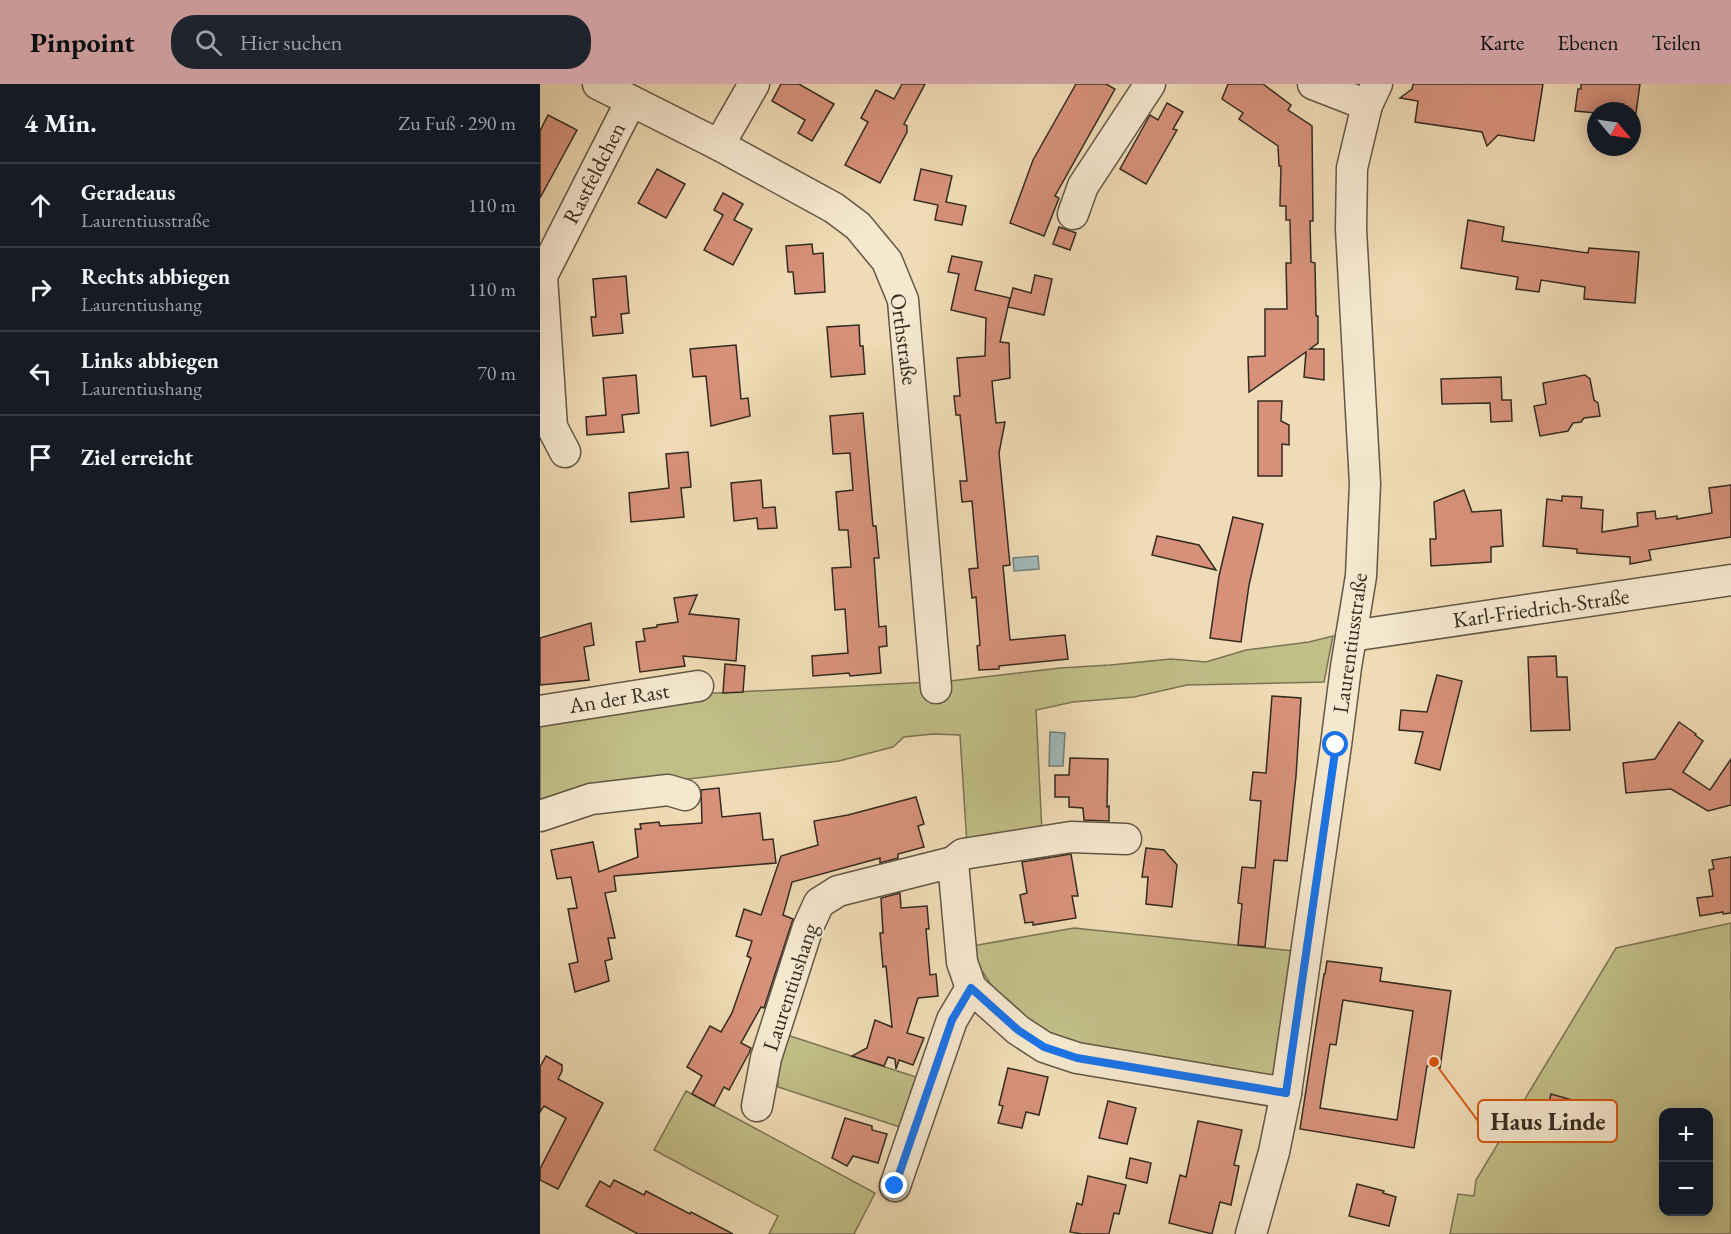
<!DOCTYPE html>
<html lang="de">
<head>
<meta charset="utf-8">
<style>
  :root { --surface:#171b24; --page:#20242c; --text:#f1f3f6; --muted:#9ea1a6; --line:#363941; --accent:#c59692 }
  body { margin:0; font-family:"EB Garamond",serif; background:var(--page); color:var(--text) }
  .controls { position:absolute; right:18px; bottom:18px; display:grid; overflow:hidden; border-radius:12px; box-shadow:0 3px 15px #0003 }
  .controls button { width:54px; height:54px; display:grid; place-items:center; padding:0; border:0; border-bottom:2px solid var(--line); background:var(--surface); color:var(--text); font:30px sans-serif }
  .compass { position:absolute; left:1047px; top:18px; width:54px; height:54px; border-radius:50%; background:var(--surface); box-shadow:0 3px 15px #0003; rotate:119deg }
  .stop { position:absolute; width:18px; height:18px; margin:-14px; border:4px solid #1a73e8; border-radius:50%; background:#fff }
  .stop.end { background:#1a73e8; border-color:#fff; box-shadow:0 2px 6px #0008 }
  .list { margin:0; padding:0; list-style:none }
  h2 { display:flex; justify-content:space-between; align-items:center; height:78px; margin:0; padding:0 24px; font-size:26px }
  h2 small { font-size:20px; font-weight:400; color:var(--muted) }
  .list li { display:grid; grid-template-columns:39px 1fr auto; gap:18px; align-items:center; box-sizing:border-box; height:84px; padding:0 24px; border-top:2px solid var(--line) }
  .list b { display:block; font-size:22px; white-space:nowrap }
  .list p { margin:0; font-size:20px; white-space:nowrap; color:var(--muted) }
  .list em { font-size:20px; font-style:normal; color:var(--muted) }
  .icon { flex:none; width:33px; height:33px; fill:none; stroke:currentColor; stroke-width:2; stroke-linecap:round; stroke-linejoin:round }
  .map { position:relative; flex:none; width:1191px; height:1150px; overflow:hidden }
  header { display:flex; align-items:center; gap:36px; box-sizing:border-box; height:84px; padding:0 30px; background:var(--accent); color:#111 }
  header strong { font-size:28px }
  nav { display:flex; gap:33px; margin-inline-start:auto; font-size:21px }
  .search { width:420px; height:54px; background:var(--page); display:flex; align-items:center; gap:15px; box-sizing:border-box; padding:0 21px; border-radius:24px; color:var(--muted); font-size:22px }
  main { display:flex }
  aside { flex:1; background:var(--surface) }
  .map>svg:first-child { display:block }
  .green { fill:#c1be88; stroke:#7a7454; stroke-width:1.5; fill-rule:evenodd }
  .water { fill:#a0b8ba; stroke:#74807d; stroke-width:1.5 }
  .building { fill:#d7917b; stroke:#332b21; stroke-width:1.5; fill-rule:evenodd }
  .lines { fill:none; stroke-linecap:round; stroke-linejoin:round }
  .minor-casing { stroke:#625746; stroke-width:33 }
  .minor { stroke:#f5e8cf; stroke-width:30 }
  .route { stroke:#1a73e8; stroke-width:8 }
  .labels { text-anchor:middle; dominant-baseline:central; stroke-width:4.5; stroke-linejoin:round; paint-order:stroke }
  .street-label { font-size:22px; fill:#332b21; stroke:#f5e8cf }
  .leader { fill:none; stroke:#d6540e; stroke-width:2 }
  .callout-dot { fill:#d6540e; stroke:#f5e8cf; stroke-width:2 }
  .callout { fill:#f5e8cf; stroke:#d6540e; stroke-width:2 }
  .callout-label { font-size:24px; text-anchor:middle; font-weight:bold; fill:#332b21 }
</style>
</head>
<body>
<header>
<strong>Pinpoint</strong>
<div class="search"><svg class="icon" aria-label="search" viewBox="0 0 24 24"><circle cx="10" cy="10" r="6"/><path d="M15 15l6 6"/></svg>Hier suchen</div>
<nav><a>Karte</a><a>Ebenen</a><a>Teilen</a></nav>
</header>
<main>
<aside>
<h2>4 Min.<small>Zu Fuß · 290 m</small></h2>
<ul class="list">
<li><svg class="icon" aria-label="ahead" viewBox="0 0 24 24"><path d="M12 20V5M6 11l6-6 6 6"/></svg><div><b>Geradeaus</b><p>Laurentiusstraße</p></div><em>110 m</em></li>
<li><svg class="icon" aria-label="right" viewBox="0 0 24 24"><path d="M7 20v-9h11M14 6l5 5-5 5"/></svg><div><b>Rechts abbiegen</b><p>Laurentiushang</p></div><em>110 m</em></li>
<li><svg class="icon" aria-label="left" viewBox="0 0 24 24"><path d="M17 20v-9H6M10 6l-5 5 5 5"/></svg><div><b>Links abbiegen</b><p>Laurentiushang</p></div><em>70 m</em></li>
<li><svg class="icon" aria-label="arrive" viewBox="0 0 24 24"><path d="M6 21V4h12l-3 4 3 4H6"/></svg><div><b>Ziel erreicht</b></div></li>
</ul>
</aside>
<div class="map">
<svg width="1191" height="1150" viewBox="0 0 1191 1150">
  <rect width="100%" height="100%" fill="#efdbb5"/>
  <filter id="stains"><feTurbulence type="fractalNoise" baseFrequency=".00333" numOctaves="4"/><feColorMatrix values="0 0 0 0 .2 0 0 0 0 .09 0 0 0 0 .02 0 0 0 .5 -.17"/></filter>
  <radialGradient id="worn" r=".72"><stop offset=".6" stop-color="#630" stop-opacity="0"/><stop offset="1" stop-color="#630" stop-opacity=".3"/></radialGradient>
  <g class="green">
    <path d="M793 552 784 598 647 601 594 613 533 618 496 626 502 749 427 761 420 651 393 650 364 653 353 663 299 677 132 697 0 721V634L158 610 410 597 520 584 570 581 631 575 666 578 706 566 769 558Z"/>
    <path d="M1191 839V1150H910L918 1110 934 1112 936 1096 1076 864ZM1124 1028H1168V1128H1124Z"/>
    <path d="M534 844 754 867 734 994 511 955 465 922 440 884 432 862Z"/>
    <path d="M244 950 382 995 366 1045 238 1003 237 970Z"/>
    <path d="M146 1007 335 1109 314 1150H229L238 1132 114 1066Z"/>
  </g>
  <g class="water">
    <path d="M498 472 499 485 474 487 473 474Z"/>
    <path d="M510 648 525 649 523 682H509Z"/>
  </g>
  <g class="building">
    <path d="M241 0H259L294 20 272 57 258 49 265 36 232 17Z"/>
    <path d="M362 0H385L364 40 367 42V48L340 99 305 81 328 38 321 34 336 6 354 15Z"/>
    <path d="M536 0H566L575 5 515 112 519 114 504 152 470 139 493 76Z"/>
    <path d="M688 0H723L751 21 748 26 772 42 773 137H770L771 178 775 179 776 232H778V259L770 265H784V296L764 293 766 268 709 308 708 273 725 272V225H747L746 179H751L750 136H746V122H740L741 82H739L738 62 699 35 703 29 682 15Z"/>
    <path d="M873 0H1003L994 57 958 51 947 62 942 48 875 38 878 17 860 14 872 5Z"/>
    <path d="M1041 0H1100L1096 29H1092V27H1056V29L1035 27 1038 5H1041Z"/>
    <path d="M627 19 643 28 633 45 637 46 606 100 580 85 610 31 618 36Z"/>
    <path d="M8 31 37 46 0 114V47Z"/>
    <path d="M117 85 145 100 126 134 98 119Z"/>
    <path d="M381 85 412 92 406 118 426 122 422 141 395 136 398 121 374 116Z"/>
    <path d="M183 109 203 120 194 136 212 145 193 181 164 166 183 131 174 126Z"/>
    <path d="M928 136 964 143 962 157 1048 169 1049 164 1099 168 1095 219 1044 215 1045 203 1001 196 999 208 976 205 978 193 921 184Z"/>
    <path d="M519 143 536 149 530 166 513 160Z"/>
    <path d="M272 160 273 170 283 169 285 208 255 210 253 188H248L246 162Z"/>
    <path d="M412 172 442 178 435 206 470 214 460 258 469 259 470 294 452 297 456 339 465 338 459 369 470 481 463 482 470 556 525 551 528 575 459 582V585L439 586 437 562 440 561 436 513 432 514 429 485 438 484 432 417 422 418 420 397H427L420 331H416L414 312H420L417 274 445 272 446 234 411 226 419 190 408 188Z"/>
    <path d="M495 191 512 195 504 231 468 223 473 204 491 209Z"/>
    <path d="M86 192 89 229 81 230 83 249 53 252 51 233H56L53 195Z"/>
    <path d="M319 241 320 262H323L325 290 291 293 287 243Z"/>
    <path d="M196 261 201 315 208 314 210 332 171 342 166 292 153 293 150 265Z"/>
    <path d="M96 291 99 329 82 331 84 348 47 351 46 333 66 331 63 294Z"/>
    <path d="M1045 291 1050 295 1054 316 1058 319 1060 332 1044 334 1041 338 1033 339 1028 347 1000 352 994 322 1006 320 1003 299Z"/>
    <path d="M961 293 962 316H971L972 337 951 338 950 319 902 320 901 295Z"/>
    <path d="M718 317H742L741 337 749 341V361L742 360V392H718Z"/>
    <path d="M323 329 333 442H336L339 474H334L339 543 346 542 347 562 339 563 341 589 310 592 309 589 273 592 272 572 308 569 305 525 295 526 292 484 311 483 308 446H299L296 408 313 406 310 369 293 370 290 332Z"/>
    <path d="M148 368 151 403 141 404 144 433 91 438 89 409 129 404 126 370Z"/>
    <path d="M221 396 223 424 235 423 237 444 218 445 217 434 194 437 191 399Z"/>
    <path d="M1191 401V453L1109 466 1111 476 1090 480V473L1037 469V465L1003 462 1007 415 1022 417V412L1042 413 1041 424 1063 426 1062 448 1098 442 1097 429 1115 427 1116 435 1137 432V435L1172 429 1169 404Z"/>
    <path d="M924 406 932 428 961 426 963 462 951 463V478L891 482 890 455H896L894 418Z"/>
    <path d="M693 433 723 440 709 501 701 558 670 554 679 492Z"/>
    <path d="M617 452 659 461 676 486 612 471Z"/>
    <path d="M157 511 149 530 199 535 196 577 143 572 145 582 100 588 96 558 105 557 103 545 117 543V541L138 538 134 514Z"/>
    <path d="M51 539 54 561 44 563 49 596 0 601V554Z"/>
    <path d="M1016 572 1017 593H1027L1030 646 991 647 988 573Z"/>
    <path d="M185 580 205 582 203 608 183 609Z"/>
    <path d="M897 591 922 597 900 686 875 679 883 648 859 646 861 626 887 628Z"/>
    <path d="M732 612 761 614 756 692 747 777 734 776 725 863 698 861 702 820 698 819 702 783 715 784 721 717 710 716 713 688 726 689Z"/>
    <path d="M1139 638 1156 650 1155 651 1163 657 1143 688 1170 706 1191 675V721L1168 727 1131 705 1086 709 1083 679 1115 675Z"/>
    <path d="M530 674 568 675 567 723 569 722V737L544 736 543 724 529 723V713H515V691H529Z"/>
    <path d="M179 704 182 733 220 729 223 756 233 755 236 779 74 792 76 807 65 809 75 854H68L72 875 65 877 69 897 35 908 29 880 38 878 28 825 37 824 31 793 17 795 11 766 53 758 59 788 98 773 95 745H101L100 740 119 738 120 742 162 739 161 706Z"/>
    <path d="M376 713 384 740 378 742 384 763 358 770V774L340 779V774L252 798 243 831 253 835 224 924 221 923 201 959 211 964 209 969 189 1006 184 1003 174 1022 152 1010 162 992 147 983 170 942 181 948 192 929 211 874 207 872 212 857 196 852 204 825 221 831 241 772 278 761 274 737 308 731Z"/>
    <path d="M606 764 624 766 637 781 632 823 606 820 608 793H602Z"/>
    <path d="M531 770 538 812H532L536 834 493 841V838L485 839 480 811 487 809 482 778Z"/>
    <path d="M1191 773V829L1183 830V828L1160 832 1157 814 1173 812 1169 786 1174 785 1172 776Z"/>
    <path d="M360 809 361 824 387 822 389 845H386L390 891 396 890 398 912 378 914 367 949 384 954 373 981 359 976 356 985 355 975 348 973 344 982 312 972 327 964 335 936 352 943 346 882 343 883 340 849H343L341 814Z"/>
    <path d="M787 877 842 884 840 897 911 907 900 984 887 982 874 1064 760 1045 784 890H785ZM803 916 873 927 857 1036 780 1024 790 960 796 961Z"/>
    <path d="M6 972 22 981V987L18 995 63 1019 18 1105 0 1096V1085L26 1034 4 1022 0 1028V983Z"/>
    <path d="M468 984 508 993 499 1031 486 1028 482 1044 458 1039 463 1022 459 1021Z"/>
    <path d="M1011 1010 1046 1020 1040 1042 1005 1032Z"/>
    <path d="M568 1017 596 1024 587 1060 559 1054Z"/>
    <path d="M305 1034 332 1042V1046L347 1050 338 1079 313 1072 307 1082 292 1074Z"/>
    <path d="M658 1037 702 1046 694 1081 699 1082 691 1121 680 1118 672 1150 629 1139 640 1091 646 1093Z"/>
    <path d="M590 1074 611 1079 607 1099 586 1094Z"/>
    <path d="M548 1092 586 1101 579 1130 574 1129 569 1150H542L530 1148 537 1119 542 1121Z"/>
    <path d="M74 1096 104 1111 106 1107 150 1130 151 1128 193 1150H98L46 1122 60 1097 70 1103Z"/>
    <path d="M817 1100 844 1107 843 1109 856 1113 849 1142 809 1132Z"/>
  </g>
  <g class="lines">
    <defs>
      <g id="minor">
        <path d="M58 0 179 61 294 124 318 142 347 177 363 216 396 604"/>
        <path d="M773 0 827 21"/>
        <path d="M179 61 214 0"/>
        <path d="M533 130 543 102 610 0"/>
        <path d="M25 368 12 343 2 192 91 17"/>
        <path d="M811 552 1191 496"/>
        <path d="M0 627 158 602"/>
        <path d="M0 732 51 715 128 706 145 711"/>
        <path d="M413 778 423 770 531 753 586 755"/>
        <path d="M217 1022 226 974 268 843 279 819 298 807 413 778 422 878 431 904 478 946 504 963 537 974 746 1009"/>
        <path d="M355 1102 412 936 431 904"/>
        <path d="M711 1150 734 1068 746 1009 796 661 806 583 821 492 825 400 811 145 812 84 827 21 837 0"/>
      </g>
    </defs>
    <use href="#minor" class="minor-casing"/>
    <use href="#minor" class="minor"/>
  </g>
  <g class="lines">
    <path class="route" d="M355 1102 412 936 431 904 478 946 504 963 537 974 746 1009 796 661"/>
  </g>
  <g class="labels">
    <g class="street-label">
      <text transform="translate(54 89) rotate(-63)">Rastfeldchen</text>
      <text transform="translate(364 255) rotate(82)">Orthstraße</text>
      <text transform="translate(1001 524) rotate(-8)">Karl-Friedrich-Straße</text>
      <text transform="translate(810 559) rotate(-82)">Laurentiusstraße</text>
      <text transform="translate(79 614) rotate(-9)">An der Rast</text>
      <text transform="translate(250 903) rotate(-72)">Laurentiushang</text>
    </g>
  </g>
  <path class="leader" d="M894 978L938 1037"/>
  <circle class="callout-dot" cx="894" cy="978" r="6"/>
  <rect class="callout" x="938" y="1016" width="139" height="42" rx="6"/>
  <g class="callout-label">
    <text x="1008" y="1046">Haus Linde</text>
  </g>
  <rect width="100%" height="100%" filter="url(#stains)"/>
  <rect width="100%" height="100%" fill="url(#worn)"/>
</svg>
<div class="controls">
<button>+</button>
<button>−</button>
</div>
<svg class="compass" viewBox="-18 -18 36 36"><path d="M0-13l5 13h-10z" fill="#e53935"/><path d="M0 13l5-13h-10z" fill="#9ea1a6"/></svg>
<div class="stop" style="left:796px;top:661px"></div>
<div class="stop end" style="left:355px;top:1102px"></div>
</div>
</main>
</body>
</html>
